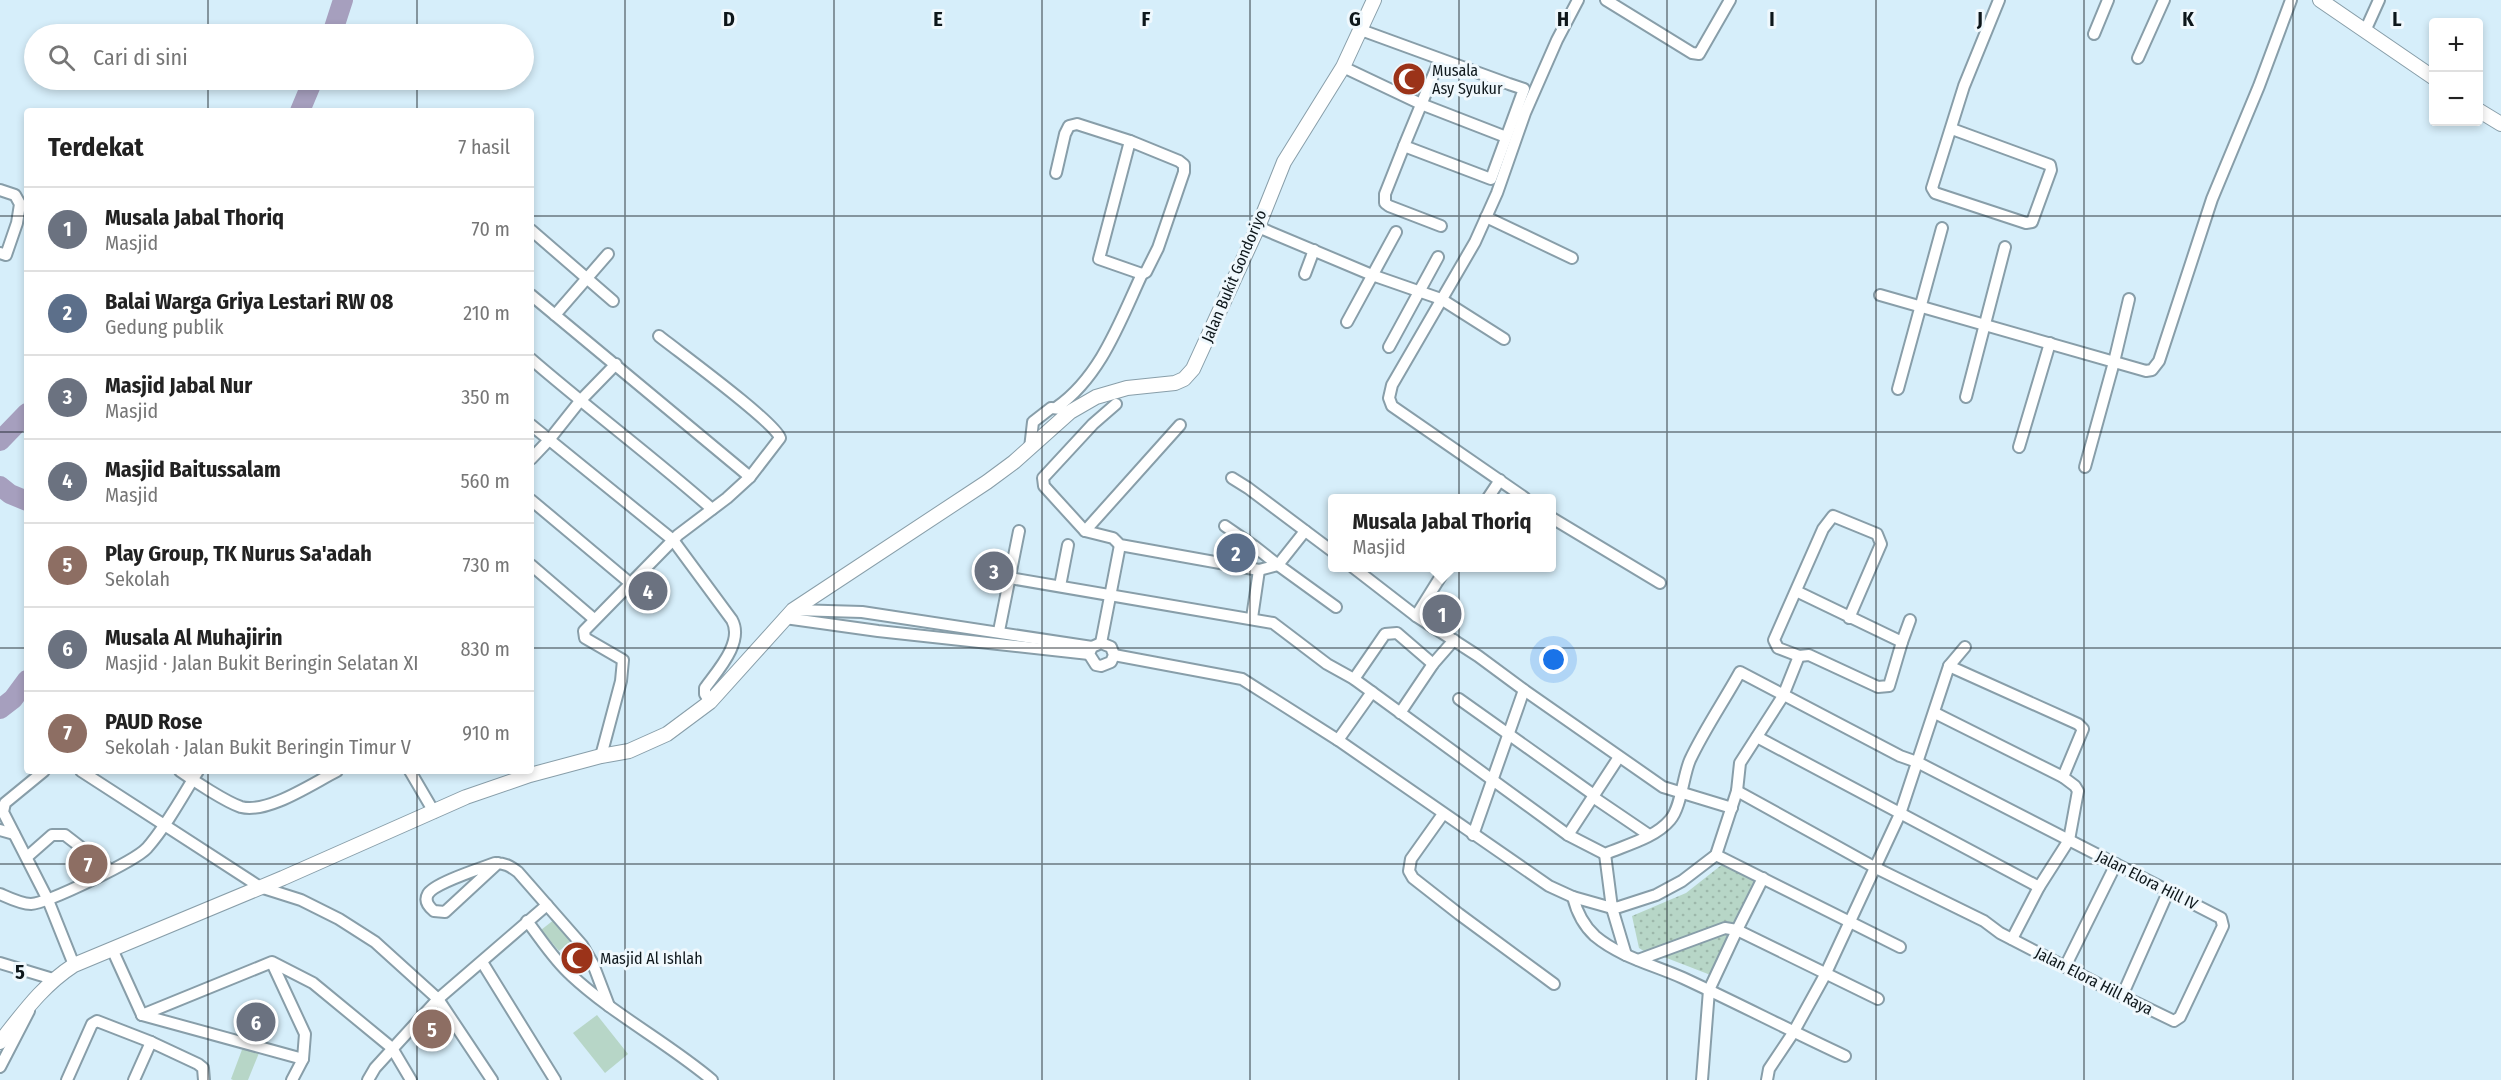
<!DOCTYPE html>
<html lang="id">
<head>
<meta charset="utf-8">
<style>
  :root { --surface:#fff; --page:#f6f6f6; --text:#222; --muted:#767676; --line:#e0e0e0; --accent:#db2777 }
  body { margin:0; font-family:"Fira Sans Condensed",sans-serif; background:var(--page); color:var(--text) }
  .controls { position:absolute; right:18px; top:18px; display:grid; overflow:hidden; border-radius:6px; box-shadow:0 3px 9px #0003 }
  .controls button { width:54px; height:54px; display:grid; place-items:center; padding:0; border:0; border-bottom:2px solid var(--line); background:var(--surface); color:var(--text); font:30px sans-serif }
  .you { position:absolute; left:1554px; top:660px; width:21px; height:21px; margin:-15px; border:4px solid #fff; border-radius:50%; background:#1a73e8; box-shadow:0 0 0 9px #1a73e833 }
  .badge { display:grid; place-items:center; width:39px; height:39px; border-radius:50%; background:var(--accent); color:#fff; font-size:20px; font-weight:700 }
  .pin { position:absolute; translate:-50% -50%; border:3px solid #fff; box-shadow:0 2px 6px #0006 }
  .popup { position:absolute; left:1328px; top:494px; width:228px; height:78px; box-sizing:border-box; display:grid; place-content:center; border-radius:6px; background:var(--surface); filter:drop-shadow(0 2px 4px #0005); font-size:20px; white-space:nowrap; color:var(--muted) }
  .popup b { font-size:22px; color:var(--text) }
  .popup::after { content:''; position:absolute; left:50%; top:100%; margin-left:-12px; border:12px solid transparent; border-top-color:var(--surface) }
  .list { margin:0; padding:0; list-style:none }
  h2 { display:flex; justify-content:space-between; align-items:center; height:78px; margin:0; padding:0 24px; font-size:26px }
  h2 small { font-size:20px; font-weight:400; color:var(--muted) }
  .list li { display:grid; grid-template-columns:39px 1fr auto; gap:18px; align-items:center; box-sizing:border-box; height:84px; padding:0 24px; border-top:2px solid var(--line) }
  .list b { display:block; font-size:22px; white-space:nowrap }
  .list p { margin:0; font-size:20px; white-space:nowrap; color:var(--muted) }
  .list em { font-size:20px; font-style:normal; color:var(--muted) }
  .icon { flex:none; width:33px; height:33px; fill:none; stroke:currentColor; stroke-width:2; stroke-linecap:round; stroke-linejoin:round }
  .map { position:relative; flex:none; width:2501px; height:1080px; overflow:hidden }
  .search { position:absolute; background:var(--surface); box-shadow:0 3px 9px #0003; left:24px; top:24px; width:510px; height:66px; display:flex; align-items:center; gap:15px; box-sizing:border-box; padding:0 21px; border-radius:33px; color:var(--muted); font-size:22px }
  .panel { position:absolute; background:var(--surface); box-shadow:0 3px 9px #0003; left:24px; top:108px; width:510px; height:666px; border-radius:6px }
  .map>svg:first-child { display:block }
  .green { fill:#b7d6c7 }
  .park { fill:url(#park-dots) }
  .lines { fill:none; stroke-linecap:round; stroke-linejoin:round }
  .river { stroke:#a69fbe; stroke-width:20 }
  .minor-casing { stroke:#889ea9; stroke-width:14 }
  .tertiary-casing { stroke:#889ea9; stroke-width:16 }
  .minor { stroke:#fff; stroke-width:10 }
  .tertiary { stroke:#fff; stroke-width:14 }
  .grid { fill:none; stroke:#0e171b; stroke-width:1.5; stroke-opacity:0.55 }
  .labels { text-anchor:middle; dominant-baseline:central; stroke-width:6; stroke-linejoin:round; paint-order:stroke }
  .poi-label { font-size:16px; fill:#0e171b; stroke:#eff8fd; text-anchor:start }
  .street-label { font-size:16px; fill:#0e171b; stroke:#eff8fd }
  .grid-label { font-size:20px; text-anchor:middle; font-weight:bold; fill:#0e171b; stroke:#eff8fd; stroke-width:6; stroke-linejoin:round; paint-order:stroke }
</style>
</head>
<body>
<div class="map">
<svg width="2501" height="1080" viewBox="0 0 2501 1080">
  <defs>
    <pattern id="park-dots" width="8" height="8" patternUnits="userSpaceOnUse" patternTransform="scale(1.5)"><rect width="8" height="8" fill="#b7d6c7"/><path d="M2 2h.1M6 6h.1" fill="none" stroke="#9cb7aa" stroke-width="1.8" stroke-linecap="round"/></pattern>
  </defs>
  <rect width="100%" height="100%" fill="#d6eefa"/>
  <g class="green">
    <path d="M555 919 573 940 559 951 541 930Z"/>
    <path d="M597 1015 628 1054 605 1073 573 1033Z"/>
    <path d="M243 1047 259 1053 248 1080H233L231 1079Z"/>
  </g>
  <g class="park">
    <path d="M1724 863 1765 882 1749 917 1647 953 1639 948 1632 916 1686 893Z"/>
    <path d="M1732 932 1741 937 1721 979 1664 957Z"/>
  </g>
  <g class="lines">
    <g class="river">
      <path d="M332 34 343 0"/>
      <path d="M300 111 313 80"/>
      <path d="M0 441 27 413"/>
      <path d="M0 486 10 494 27 501"/>
      <path d="M0 709 13 699 27 680"/>
    </g>
    <defs>
      <g id="minor">
        <path d="M1606 0 1692 53 1699 54 1730 0"/>
        <path d="M1361 30 1509 84 1524 89 1491 179 1404 146 1440 59"/>
        <path d="M2365 31 2379 0"/>
        <path d="M2094 34 2108 0"/>
        <path d="M2138 58 2164 0"/>
        <path d="M1343 67 1421 104 1506 137"/>
        <path d="M1952 129 2050 165 2051 170 2032 222 2026 223 1935 193 1932 188 1964 86 1999 0"/>
        <path d="M1130 141 1179 161 1184 165V172L1158 248 1146 272 1142 274 1099 259Z"/>
        <path d="M1404 146 1385 194V203L1389 206 1441 226"/>
        <path d="M1056 173 1065 134 1069 126 1077 124 1130 141"/>
        <path d="M0 190 15 195 20 204 17 223 6 255 0 253"/>
        <path d="M1486 217 1572 258"/>
        <path d="M1258 227 1372 275 1441 299 1504 339"/>
        <path d="M531 230 613 301"/>
        <path d="M1305 274 1314 250"/>
        <path d="M531 295 750 477"/>
        <path d="M1880 295 2146 371 2152 370 2159 361 2212 199 2259 86 2291 0"/>
        <path d="M555 315 608 254"/>
        <path d="M1347 322 1396 232"/>
        <path d="M1389 347 1438 257"/>
        <path d="M531 359C590 410 653 457 712 509"/>
        <path d="M1898 389 1942 228"/>
        <path d="M1966 397 2005 247"/>
        <path d="M1116 404 1093 424 1043 478 1044 486 1085 531 1113 538 1120 545 1259 570 1278 565"/>
        <path d="M1057 407C1101 376 1120 321 1142 274"/>
        <path d="M531 425 673 540 732 620C744 642 718 670 705 688V694L710 702"/>
        <path d="M2019 447 2050 343"/>
        <path d="M1030 448 1033 422 1051 408 1062 409"/>
        <path d="M531 459 549 440 580 401 616 364"/>
        <path d="M2085 467 2114 362 2129 299"/>
        <path d="M1232 478 1248 488 1332 551"/>
        <path d="M1488 498 1500 480"/>
        <path d="M1525 498 1392 406 1389 398 1392 385 1475 242 1497 193 1525 113 1557 40 1578 0"/>
        <path d="M531 500 630 583"/>
        <path d="M1552 518 1660 583"/>
        <path d="M1225 526 1254 546 1278 565"/>
        <path d="M1085 531 1180 425"/>
        <path d="M1305 531 1278 565 1336 607"/>
        <path d="M531 565 594 619"/>
        <path d="M1354 568 1416 616 1478 656 1524 690 1663 787 1732 808"/>
        <path d="M1010 578 1273 623 1327 664 1354 679 1568 835 1605 854C1626 845 1655 838 1670 820 1681 808 1683 776 1690 760 1704 730 1724 701 1740 672L1900 756 1917 762 2221 918 2223 926 2180 1017 2174 1021 2108 989 2000 933 1984 921 1876 868 1737 791"/>
        <path d="M1060 586 1068 545"/>
        <path d="M1796 591 1902 642 1889 686 1878 687 1809 655 1799 656 1778 648 1774 640 1823 529 1833 516 1877 534 1881 544 1849 618"/>
        <path d="M794 610 862 612 1092 647 1101 643 1111 647 1114 655 1111 662 1101 666 1096 665 1089 654 1092 647"/>
        <path d="M1416 616 1446 568"/>
        <path d="M785 618 878 631 1089 654"/>
        <path d="M1252 618 1259 570"/>
        <path d="M999 631 1019 531"/>
        <path d="M1902 642 1910 620"/>
        <path d="M1101 643 1120 545"/>
        <path d="M1114 655 1242 679 1338 740 1549 886 1573 897 1612 908 1619 907 1656 895 1682 881 1716 855 1737 791 1740 763 1783 696 1799 656"/>
        <path d="M1949 666 2078 724 2083 729 2063 777 2075 786 2078 791 2069 840 2039 887 2012 939"/>
        <path d="M1354 679 1385 634 1397 633 1433 664"/>
        <path d="M1459 699 1594 795"/>
        <path d="M1400 713 1433 664 1454 640"/>
        <path d="M1935 713 2063 777"/>
        <path d="M1757 737 2039 887"/>
        <path d="M1338 740 1372 692"/>
        <path d="M601 756 621 681 623 660 585 638 584 631 678 535 727 498 750 477 780 438C775 422 679 352 659 336"/>
        <path d="M44 771 5 803 3 812 48 900 74 965"/>
        <path d="M81 771 260 887 301 900 339 919 375 942 438 999 492 1080"/>
        <path d="M180 771C194 781 226 802 241 807 268 814 313 783 337 771"/>
        <path d="M410 771 434 812"/>
        <path d="M1593 797 1649 835"/>
        <path d="M1443 814 1411 859 1409 871 1413 878 1459 914 1554 984"/>
        <path d="M0 830 14 834"/>
        <path d="M1473 835 1524 690"/>
        <path d="M1568 835 1619 757"/>
        <path d="M1605 854 1612 908 1626 955"/>
        <path d="M1716 855 1900 947"/>
        <path d="M27 857 52 835H65L109 869"/>
        <path d="M498 863 445 912 434 911C429 907 424 901 428 894 434 883 482 868 495 863 505 863 510 866 518 872L582 945 593 964 609 1006"/>
        <path d="M1763 878 1737 930 1878 999"/>
        <path d="M0 894C9 898 21 904 31 904 48 903 135 861 147 848 167 825 182 797 198 771"/>
        <path d="M1573 897C1577 913 1583 925 1595 936 1620 957 1654 965 1683 978 1737 1003 1791 1031 1845 1056"/>
        <path d="M527 921C541 939 554 960 571 975 614 1015 667 1042 712 1080"/>
        <path d="M112 949 142 1015"/>
        <path d="M1638 960 1725 928 1737 930 1709 990 1702 1080"/>
        <path d="M482 962 555 1080"/>
        <path d="M0 963 53 979"/>
        <path d="M272 963 305 1034 303 1059 292 1080"/>
        <path d="M2065 967 2116 864"/>
        <path d="M2122 996 2169 890"/>
        <path d="M142 1015 272 962 313 983 392 1048 411 1080"/>
        <path d="M142 1015 303 1059"/>
        <path d="M0 1067 29 1011"/>
        <path d="M67 1080 92 1024 97 1021 151 1042"/>
        <path d="M134 1080 151 1042 198 1064 203 1068 204 1080"/>
        <path d="M368 1080 375 1068 438 999 547 905"/>
        <path d="M1767 1080 1769 1069 1793 1033 1825 975 1900 814 1949 666 1965 647"/>
      </g>
      <g id="tertiary">
        <path d="M2320 0 2434 78"/>
        <path d="M2478 110 2501 124"/>
        <path d="M0 1042C24 1012 42 986 74 965L283 878 466 797 530 775 601 756 629 751 667 734 710 702 793 610 987 482 1014 462 1070 412 1096 397 1127 388 1175 383 1184 379 1193 369 1258 227 1284 162 1343 67 1374 0"/>
      </g>
    </defs>
    <use href="#minor" class="minor-casing"/>
    <use href="#tertiary" class="tertiary-casing"/>
    <use href="#minor" class="minor"/>
    <use href="#tertiary" class="tertiary"/>
  </g>
  <path class="grid" d="M208 0V34M417 0V34M625 0V1080M834 0V1080M1042 0V1080M1250 0V1080M1459 0V1080M1667 0V1080M1876 0V1080M2084 0V1080M2293 0V1080M208 80V111M417 80V111M0 216H27M531 216H2501M0 432H27M531 432H2501M0 648H27M531 648H2501M208 771V1080M417 771V1080M0 864H2501"/>
  <defs>
    <symbol id="mosque-disc" viewBox="-11 -11 22 22"><circle r="9.5" fill="#9b3319" stroke="#eff8fd"/><path d="M3.5-4.9A6 6 0 1 0 3.5 4.9A5 5 0 1 1 3.5-4.9Z" fill="#fff"/></symbol>
  </defs>
  <g fill-rule="evenodd">
    <use href="#mosque-disc" x="1390" y="60" width="38" height="38"/>
    <use href="#mosque-disc" x="558" y="939" width="38" height="38"/>
  </g>
  <g class="labels">
    <g class="poi-label">
      <text x="1432" y="70">Musala<tspan x="1432" dy="18">Asy Syukur</tspan></text>
      <text x="600" y="958">Masjid Al Ishlah</text>
    </g>
    <g class="street-label">
      <text transform="translate(1234 276) rotate(-67)">Jalan Bukit Gondoriyo</text>
      <text transform="translate(2147 880) rotate(27)">Jalan Elora Hill IV</text>
      <text transform="translate(2094 981) rotate(27)">Jalan Elora Hill Raya</text>
    </g>
  </g>
  <g class="grid-label">
    <text x="729" y="26">D</text>
    <text x="938" y="26">E</text>
    <text x="1146" y="26">F</text>
    <text x="1355" y="26">G</text>
    <text x="1563" y="26">H</text>
    <text x="1772" y="26">I</text>
    <text x="1980" y="26">J</text>
    <text x="2188" y="26">K</text>
    <text x="2397" y="26">L</text>
    <text x="20" y="979">5</text>
  </g>
</svg>
<div class="controls">
<button>+</button>
<button>−</button>
</div>
<div class="you"></div>
<div class="pin badge" style="left:1442px;top:614px;background:#6b7280">1</div>
<div class="popup"><b>Musala Jabal Thoriq</b>Masjid</div>
<div class="pin badge" style="left:1236px;top:553px;background:#5c6f8a">2</div>
<div class="pin badge" style="left:994px;top:571px;background:#6b7280">3</div>
<div class="pin badge" style="left:648px;top:591px;background:#6b7280">4</div>
<div class="pin badge" style="left:432px;top:1029px;background:#8d6e63">5</div>
<div class="pin badge" style="left:256px;top:1022px;background:#6b7280">6</div>
<div class="pin badge" style="left:88px;top:864px;background:#8d6e63">7</div>
<div class="search"><svg class="icon" aria-label="search" viewBox="0 0 24 24"><circle cx="10" cy="10" r="6"/><path d="M15 15l6 6"/></svg>Cari di sini</div>
<section class="panel">
<h2>Terdekat<small>7 hasil</small></h2>
<ul class="list">
<li><span class="badge" style="background:#6b7280">1</span><div><b>Musala Jabal Thoriq</b><p>Masjid</p></div><em>70 m</em></li>
<li><span class="badge" style="background:#5c6f8a">2</span><div><b>Balai Warga Griya Lestari RW 08</b><p>Gedung publik</p></div><em>210 m</em></li>
<li><span class="badge" style="background:#6b7280">3</span><div><b>Masjid Jabal Nur</b><p>Masjid</p></div><em>350 m</em></li>
<li><span class="badge" style="background:#6b7280">4</span><div><b>Masjid Baitussalam</b><p>Masjid</p></div><em>560 m</em></li>
<li><span class="badge" style="background:#8d6e63">5</span><div><b>Play Group, TK Nurus Sa'adah</b><p>Sekolah</p></div><em>730 m</em></li>
<li><span class="badge" style="background:#6b7280">6</span><div><b>Musala Al Muhajirin</b><p>Masjid · Jalan Bukit Beringin Selatan XI</p></div><em>830 m</em></li>
<li><span class="badge" style="background:#8d6e63">7</span><div><b>PAUD Rose</b><p>Sekolah · Jalan Bukit Beringin Timur V</p></div><em>910 m</em></li>
</ul>
</section>
</div>
</body>
</html>
